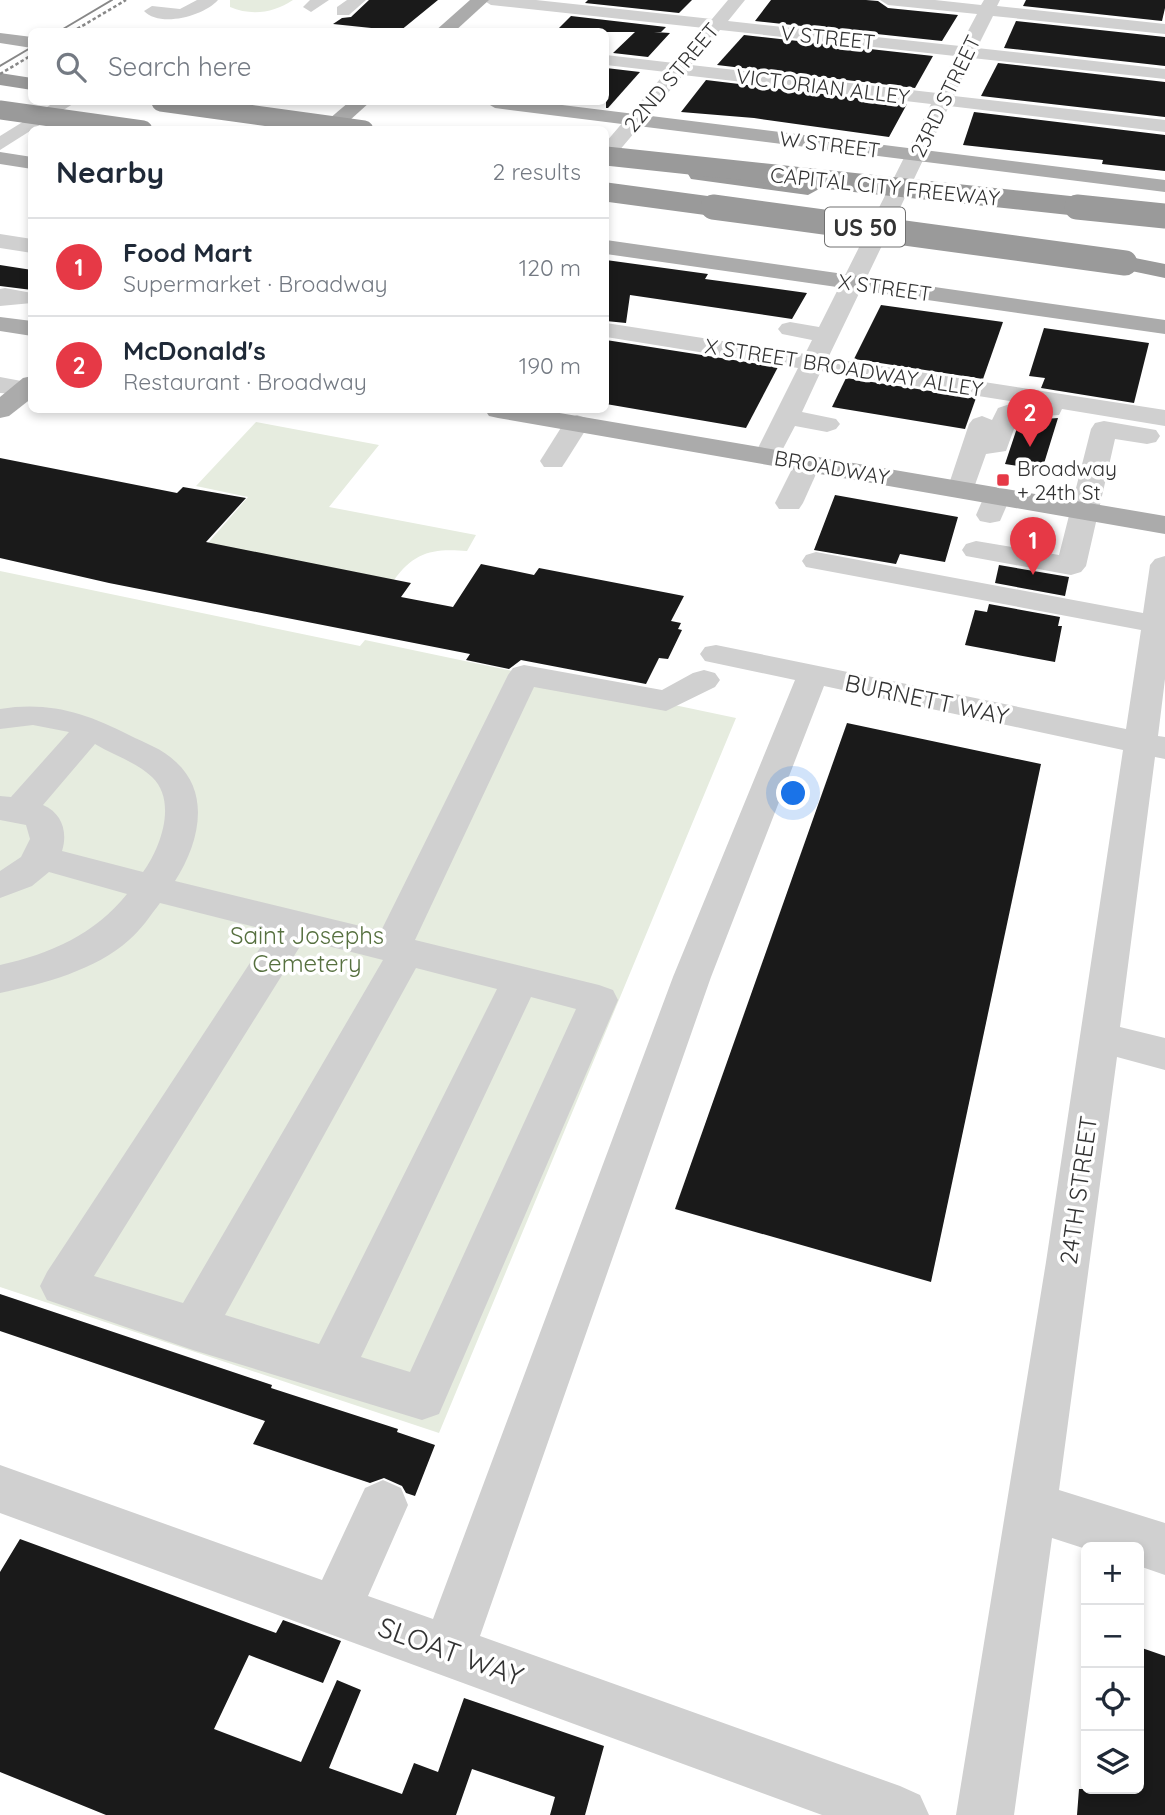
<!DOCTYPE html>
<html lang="en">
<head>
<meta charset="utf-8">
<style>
  :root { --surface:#fff; --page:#f2f2f3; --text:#1f2937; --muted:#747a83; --line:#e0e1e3; --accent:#e63946 }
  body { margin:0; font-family:Quicksand,sans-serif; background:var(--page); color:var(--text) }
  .controls { position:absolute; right:21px; bottom:21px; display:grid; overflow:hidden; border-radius:10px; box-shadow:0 4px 10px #0003 }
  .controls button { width:63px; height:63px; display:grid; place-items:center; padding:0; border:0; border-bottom:2px solid var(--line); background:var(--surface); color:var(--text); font:35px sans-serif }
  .you { position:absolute; left:794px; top:794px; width:24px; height:24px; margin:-18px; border:5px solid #fff; border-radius:50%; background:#1a73e8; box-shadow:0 0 0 10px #1a73e833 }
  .badge { display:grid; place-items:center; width:46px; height:46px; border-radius:50%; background:var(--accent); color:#fff; font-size:23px; font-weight:700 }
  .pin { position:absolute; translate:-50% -58px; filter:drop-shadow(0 2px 4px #0008) }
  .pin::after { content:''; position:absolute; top:37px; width:24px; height:21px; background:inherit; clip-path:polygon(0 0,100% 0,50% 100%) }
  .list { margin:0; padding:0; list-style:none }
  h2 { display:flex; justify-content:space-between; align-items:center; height:91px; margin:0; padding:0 28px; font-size:30px }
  h2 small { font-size:23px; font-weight:400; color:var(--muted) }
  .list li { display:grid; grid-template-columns:46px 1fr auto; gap:21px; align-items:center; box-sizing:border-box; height:98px; padding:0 28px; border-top:2px solid var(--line) }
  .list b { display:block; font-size:26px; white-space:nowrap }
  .list p { margin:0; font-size:23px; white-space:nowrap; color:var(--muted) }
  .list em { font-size:23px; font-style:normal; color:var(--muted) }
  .icon { flex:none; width:38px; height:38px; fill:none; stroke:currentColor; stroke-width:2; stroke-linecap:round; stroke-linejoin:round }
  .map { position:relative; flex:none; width:1165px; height:1815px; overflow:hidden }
  .search { position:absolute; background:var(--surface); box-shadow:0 4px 10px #0003; left:28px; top:28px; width:581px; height:77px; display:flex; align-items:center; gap:18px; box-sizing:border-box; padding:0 24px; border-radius:10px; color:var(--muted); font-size:26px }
  .panel { position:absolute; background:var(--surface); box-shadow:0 4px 10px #0003; left:28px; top:126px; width:581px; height:287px; border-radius:10px }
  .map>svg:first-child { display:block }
  .green { fill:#e6ecdf }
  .building { fill:#1a1a1a }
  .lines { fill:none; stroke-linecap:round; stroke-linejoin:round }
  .minor { fill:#d0d0d0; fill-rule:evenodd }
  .major { fill:#ababab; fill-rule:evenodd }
  .highway { fill:#9a9a9a; fill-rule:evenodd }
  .tram { stroke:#888; stroke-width:2 }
  .rail { stroke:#888; stroke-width:2.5; stroke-dasharray:3.5 2.5; stroke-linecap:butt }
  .highway-bridge-far1 { stroke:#9a9a9a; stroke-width:19 }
  .highway-bridge { stroke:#9a9a9a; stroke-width:25 }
  .poi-dot { fill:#e63946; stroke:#fff; stroke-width:2.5 }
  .labels { text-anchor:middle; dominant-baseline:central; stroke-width:7; stroke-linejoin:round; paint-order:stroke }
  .far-street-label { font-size:21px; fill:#333; stroke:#fff }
  .far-poi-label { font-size:21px; fill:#333; stroke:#fff; text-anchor:start }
  .shield { fill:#fff; stroke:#707070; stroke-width:2 }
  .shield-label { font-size:23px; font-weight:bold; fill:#333 }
  .street-label { font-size:24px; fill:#333; stroke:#fff }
  .park-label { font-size:24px; fill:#56703f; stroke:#fff }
  .near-street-label { font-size:28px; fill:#333; stroke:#fff }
</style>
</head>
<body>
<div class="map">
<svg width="1165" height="1815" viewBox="0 0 1165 1815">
  <rect width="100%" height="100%" fill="#fff"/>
  <g class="green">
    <path d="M230 0H293C274 13 251 16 230 7Z"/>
    <path d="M256 422 379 445 329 507 476 535 467 551C433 548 414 552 394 580L208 543 248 497 196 486Z"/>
    <path d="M0 571 360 646 365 640 736 718 439 1433 0 1287Z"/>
  </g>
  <g class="building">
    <path d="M369 0H438L400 31 333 24 342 18 351 17Z"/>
    <path d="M588 0H692L679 13 585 3Z"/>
    <path d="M771 0H866L878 1 888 8 958 15 942 41 755 21Z"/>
    <path d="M1026 0H1165V8L1162 21 1023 6Z"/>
    <path d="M571 16 666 27 661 32H654L670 33 648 57 613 53 635 32H555Z"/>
    <path d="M1016 21 1165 37V66L1004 48Z"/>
    <path d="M744 35 933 56 915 88 717 65Z"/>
    <path d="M998 63 1165 82V117L981 96Z"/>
    <path d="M606 68 640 72 608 108H606Z"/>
    <path d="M706 80 907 104 889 137 754 118 681 112Z"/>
    <path d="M974 112 1165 135V171L1102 164 1103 160 963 145Z"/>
    <path d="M606 260 708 274 705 279 807 293 792 319 630 295 626 323 606 321Z"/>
    <path d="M0 265 32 270V290L0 286Z"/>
    <path d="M881 305 1003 322 983 379 854 359Z"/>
    <path d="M1044 328 1149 343 1134 403 1041 388 1045 378 1029 376Z"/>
    <path d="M606 340 778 367 746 428 606 404Z"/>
    <path d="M846 378 976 398 965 429 832 407Z"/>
    <path d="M1058 418 1042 470 1005 464 1019 422 1030 424 1032 420Z"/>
    <path d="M0 458 177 493 183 487 246 498 206 542 411 583 401 597 453 607 481 564 534 575 539 568 684 596 671 621 681 623 678 629 682 630 668 659 659 658 646 684 521 660 509 669 466 660 470 654 109 583 0 558Z"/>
    <path d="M835 495 958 517 945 562 900 554 896 564 814 550Z"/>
    <path d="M1028 530 1051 534 1047 550 1024 546Z"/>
    <path d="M999 565 1069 577 1065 596 995 583Z"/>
    <path d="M989 604 1060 617 1058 626H1062L1055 662 965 645 975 610 987 612Z"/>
    <path d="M847 723 1041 764 931 1282 675 1209Z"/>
    <path d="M0 1294 272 1385 271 1388 398 1429 397 1432 435 1445 415 1496 406 1493 402 1486 384 1478 370 1483 253 1444 265 1421 0 1331Z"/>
    <path d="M20 1539 276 1633 283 1620 341 1641 323 1683 249 1655 214 1729 301 1762 337 1680 361 1690 329 1768 402 1794 414 1763 438 1772 464 1698 604 1746 585 1815H550L555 1797 472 1769 456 1815H106L0 1772V1572Z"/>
    <path d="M1139 1647 1165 1656V1815H1077L1079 1789H1139Z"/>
  </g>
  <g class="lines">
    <g class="minor">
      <path d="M197 0H218C204 16 160 28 144 11L152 6 180 9Z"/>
      <path d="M310 0H329L311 12 303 7Z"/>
      <path d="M347 0H366L349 15H337V7Z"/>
      <path d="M483 0H536L712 19 728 0H745L728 21 960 46 977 14 888 5 880 0H935L981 5 984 0H1000L997 6 1165 24V34L993 16 977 48 1165 69V79L972 58 954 96 1165 120V132L949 106 828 358 1165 410V426L1062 409 1059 415 1018 418 1006 451 986 454 971 496H951L947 490 969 424 973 419 982 416 992 420 998 408 1016 402 821 371 802 412 836 419 840 424 836 429 827 432 795 426 776 462H758L754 456 798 368 606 337V323L805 354 812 340 782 334 778 329 782 324 790 322 819 327 931 104 683 75 613 158 606 160V142L666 72 606 65V55L674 63 704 28 491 5ZM720 30 955 56 937 93 691 65Z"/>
      <path d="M55 102H76L0 150V136Z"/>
      <path d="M0 234 32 239V253L0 248Z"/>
      <path d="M5 288 32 293V303L0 306V289Z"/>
      <path d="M0 377 32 383V395L0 393Z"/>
      <path d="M577 415 586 418 590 423 566 461 562 467H544L540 461 564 423 568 418Z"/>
      <path d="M1104 421 1156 430 1160 436 1156 442 1147 444 1115 439 1086 566 1081 572 1071 575 966 556 962 550 966 544 976 541 1059 555 1091 429 1095 423Z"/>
      <path d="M808 455 817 457 821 463 803 503 799 509H779L775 503 795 463 799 457Z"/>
      <path d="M997 488 1007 490 1011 496 1000 521 990 523 980 521 976 515 987 490Z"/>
      <path d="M816 552 1143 613 1150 565 1155 559 1165 556V679L1158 736 1165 737V759L1155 757 1120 1027 1165 1038V1070L1117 1057 1059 1490 1165 1523V1575L1139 1566V1547L1086 1549 1052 1538 1014 1815H956L1046 1262 1123 750 824 686 711 977 480 1636 900 1786 920 1795 929 1815H822L0 1513V1465L322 1580 365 1488 383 1480 401 1488 408 1505 368 1596 433 1619 673 977 795 680 705 661 700 654 705 647 716 645 1126 729 1141 630 806 567 802 561 806 555Z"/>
      <path d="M524 665 662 690 693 673 704 670 715 673 720 680 715 687 666 711 534 687 415 940 599 985 613 990 618 1000 439 1414 422 1420 193 1350 47 1300 40 1286 47 1272 271 931 160 903C150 916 141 930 129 940 96 970 43 984 0 993V965C50 954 95 934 127 894L49 872 32 886 0 898V871L21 857 30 839 26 825 0 820V796L11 797 69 732 33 725 0 729V709C49 701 86 713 129 735 145 743 163 749 176 762 212 795 198 845 175 881L381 931 508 675 513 668ZM95 744C113 755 136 762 152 777 178 802 160 849 143 872L62 851C68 832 62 813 43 805ZM304 940 383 960 183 1303 94 1276ZM416 968 497 989 319 1344 225 1315ZM531 997 576 1009 410 1372 361 1357Z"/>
    </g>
    <g class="major">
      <path d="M470 0H489L454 32H434Z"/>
      <path d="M0 33 32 37V48L0 43Z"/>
      <path d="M349 102H370L339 130H316Z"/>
      <path d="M485 102H538L1165 180V192L495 108Z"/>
      <path d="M0 152 32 157V169L0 164Z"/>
      <path d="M606 240 1165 320V334L606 254Z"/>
      <path d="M0 317 32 321V336L0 331Z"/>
      <path d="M32 376V398L9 416 0 418V397L23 378Z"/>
      <path d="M485 410H542L1165 516V534L498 418 489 416Z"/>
    </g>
    <g class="highway">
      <path d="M0 73 32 78V90L0 85Z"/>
      <path d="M699 168 808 183 819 189 808 195 691 179 688 174 691 169Z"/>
      <path d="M1125 256 1165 264V278L1117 268 1113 263 1117 258Z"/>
    </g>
    <g class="tram">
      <path d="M58 32 112 0"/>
      <path d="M0 66 32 47"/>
    </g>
    <g class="rail">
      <path d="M72 32 126 0"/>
      <path d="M0 74 32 55"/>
    </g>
    <g class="highway-bridge-far1">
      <path d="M161 102 364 130"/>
      <path d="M0 110 143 130"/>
      <path d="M606 156 1093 208"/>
      <path d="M606 192 725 208"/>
    </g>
    <g class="highway-bridge">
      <path d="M713 207 1125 263"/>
      <path d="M1077 207 1165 216"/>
    </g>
  </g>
  <rect class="poi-dot" x="996" y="473" width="14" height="14" rx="3.5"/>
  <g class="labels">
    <g class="far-street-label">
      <text transform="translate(828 37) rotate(6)">V STREET</text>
      <text transform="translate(671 77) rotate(-50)">22ND STREET</text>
      <text transform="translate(823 86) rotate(7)">VICTORIAN ALLEY</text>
      <text transform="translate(945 96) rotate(-64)">23RD STREET</text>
      <text transform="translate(830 144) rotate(7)">W STREET</text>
      <text transform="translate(885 186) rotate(6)">CAPITAL CITY FREEWAY</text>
      <text transform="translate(885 287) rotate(8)">X STREET</text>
      <text transform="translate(844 367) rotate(9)">X STREET BROADWAY ALLEY</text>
      <text transform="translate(832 467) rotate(10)">BROADWAY</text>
    </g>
    <g class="far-poi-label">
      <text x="1017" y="468">Broadway<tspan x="1017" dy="24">+ 24th St</tspan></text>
    </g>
    <rect class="shield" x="825" y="207.5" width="80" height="39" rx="5"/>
    <g class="shield-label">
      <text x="865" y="227">US 50</text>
    </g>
    <g class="street-label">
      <text transform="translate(927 699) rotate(12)">BURNETT WAY</text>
      <text transform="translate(1078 1190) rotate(-82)">24TH STREET</text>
    </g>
    <g class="park-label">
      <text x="307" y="935">Saint Josephs<tspan x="307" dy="28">Cemetery</tspan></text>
    </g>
    <g class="near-street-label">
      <text transform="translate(451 1651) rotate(20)">SLOAT WAY</text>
    </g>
  </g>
</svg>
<div class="controls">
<button>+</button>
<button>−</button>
<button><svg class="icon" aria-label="locate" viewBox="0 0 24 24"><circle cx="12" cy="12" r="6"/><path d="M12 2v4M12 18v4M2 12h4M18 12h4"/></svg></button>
<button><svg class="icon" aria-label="layers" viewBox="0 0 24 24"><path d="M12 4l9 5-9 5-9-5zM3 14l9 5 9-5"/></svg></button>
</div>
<div class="you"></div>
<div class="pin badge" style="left:1033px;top:575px">1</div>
<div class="pin badge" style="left:1030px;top:447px">2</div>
<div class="search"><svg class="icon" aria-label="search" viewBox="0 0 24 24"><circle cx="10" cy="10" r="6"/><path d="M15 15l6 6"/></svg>Search here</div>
<section class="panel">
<h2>Nearby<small>2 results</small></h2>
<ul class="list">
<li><span class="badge">1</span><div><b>Food Mart</b><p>Supermarket · Broadway</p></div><em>120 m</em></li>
<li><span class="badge">2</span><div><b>McDonald's</b><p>Restaurant · Broadway</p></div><em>190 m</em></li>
</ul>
</section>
</div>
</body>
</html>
